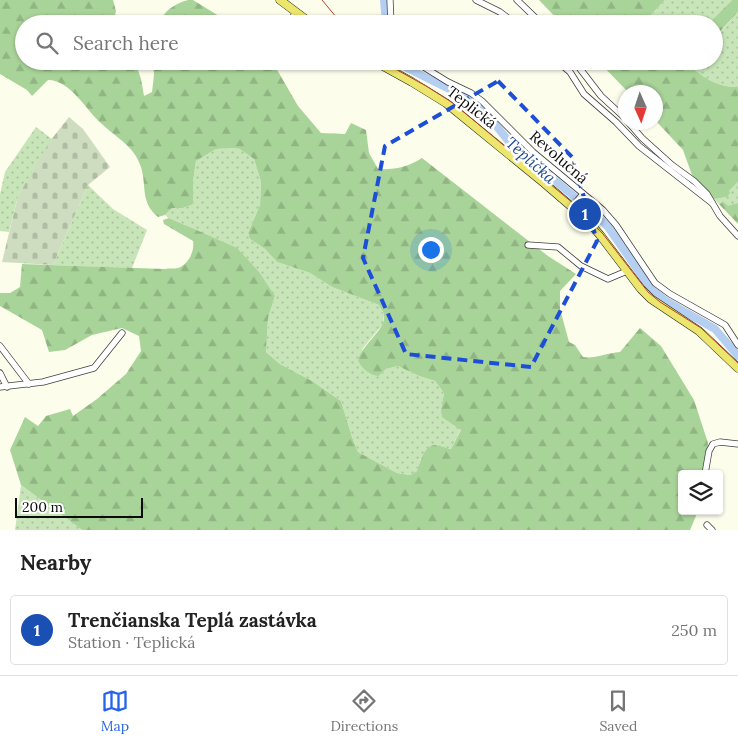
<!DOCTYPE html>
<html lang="en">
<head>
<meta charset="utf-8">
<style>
  :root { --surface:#fff; --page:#f2f2f2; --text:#222; --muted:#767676; --line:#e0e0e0; --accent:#2563eb }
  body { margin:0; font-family:Lora,serif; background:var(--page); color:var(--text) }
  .controls { position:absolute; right:15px; bottom:15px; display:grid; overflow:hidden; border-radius:5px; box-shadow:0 1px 4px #0004 }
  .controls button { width:45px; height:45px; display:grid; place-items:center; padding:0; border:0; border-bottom:1px solid var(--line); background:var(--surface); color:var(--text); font:25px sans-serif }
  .compass { position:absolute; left:618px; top:85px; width:45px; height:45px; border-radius:50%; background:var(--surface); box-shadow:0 1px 4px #0004; rotate:177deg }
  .scale { position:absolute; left:15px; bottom:12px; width:128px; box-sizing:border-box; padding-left:5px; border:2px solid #0c0c0c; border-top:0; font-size:14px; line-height:18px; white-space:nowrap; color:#0c0c0c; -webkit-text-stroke:4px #fff; paint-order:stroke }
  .you { position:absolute; left:430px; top:249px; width:18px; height:18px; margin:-12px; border:4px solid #fff; border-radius:50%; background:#1a73e8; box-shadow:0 0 0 8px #1a73e833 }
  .badge { display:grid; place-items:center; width:32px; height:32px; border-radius:50%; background:var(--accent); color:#fff; font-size:16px; font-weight:700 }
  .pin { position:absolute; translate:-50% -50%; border:2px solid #fff; box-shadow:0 1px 5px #0006 }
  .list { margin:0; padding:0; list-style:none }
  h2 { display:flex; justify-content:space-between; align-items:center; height:65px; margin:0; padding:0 20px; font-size:21px }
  h2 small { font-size:16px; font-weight:400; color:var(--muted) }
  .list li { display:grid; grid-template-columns:32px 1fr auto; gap:15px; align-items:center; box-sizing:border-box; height:70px; margin:0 10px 10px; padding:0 10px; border:1px solid var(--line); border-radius:5px }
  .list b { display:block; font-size:19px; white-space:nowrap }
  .list p { margin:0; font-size:16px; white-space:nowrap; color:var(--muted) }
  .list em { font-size:16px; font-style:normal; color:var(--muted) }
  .icon { flex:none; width:28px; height:28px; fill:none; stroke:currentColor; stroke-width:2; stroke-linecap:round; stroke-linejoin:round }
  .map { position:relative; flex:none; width:738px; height:530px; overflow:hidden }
  .search { position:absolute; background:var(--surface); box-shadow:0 1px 4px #0004; left:15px; right:15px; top:15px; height:55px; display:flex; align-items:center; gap:12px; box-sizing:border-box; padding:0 18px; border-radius:28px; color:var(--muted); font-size:19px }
  .sheet { height:145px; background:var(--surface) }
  nav { display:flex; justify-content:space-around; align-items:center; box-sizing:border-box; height:70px; border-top:1px solid var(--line); background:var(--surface); font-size:14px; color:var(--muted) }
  nav a { display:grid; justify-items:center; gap:2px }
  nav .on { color:var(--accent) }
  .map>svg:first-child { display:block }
  .green { fill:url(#green-dots) }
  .forest { fill:url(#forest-firs) }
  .cemetery { fill:url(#cemetery-stones) }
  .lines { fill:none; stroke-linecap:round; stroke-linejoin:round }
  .river { stroke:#b4cff1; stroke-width:8 }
  .minor-casing { stroke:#3f3f3f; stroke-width:7 }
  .major-casing { stroke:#1d1d1d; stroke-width:9 }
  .minor { stroke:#fff; stroke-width:5.5 }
  .major { stroke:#ede66c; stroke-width:8 }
  .rail { stroke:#b0412f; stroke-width:1 }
  .marked { fill:none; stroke:#1d4ed8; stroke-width:4; stroke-dasharray:10 6; stroke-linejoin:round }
  .labels { text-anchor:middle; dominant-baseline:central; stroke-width:5; stroke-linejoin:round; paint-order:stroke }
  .street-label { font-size:15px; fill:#0c0c0c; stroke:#fff }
  .water-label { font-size:16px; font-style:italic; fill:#204b92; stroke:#fff }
</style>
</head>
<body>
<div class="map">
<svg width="738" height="530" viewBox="0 0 738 530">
  <defs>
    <pattern id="green-dots" width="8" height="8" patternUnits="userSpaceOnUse" patternTransform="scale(1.25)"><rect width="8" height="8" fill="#c7e5b8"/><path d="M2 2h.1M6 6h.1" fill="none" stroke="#aac39d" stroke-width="1.8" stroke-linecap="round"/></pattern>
    <pattern id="forest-firs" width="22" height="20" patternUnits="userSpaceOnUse" patternTransform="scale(1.25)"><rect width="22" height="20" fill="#a9d499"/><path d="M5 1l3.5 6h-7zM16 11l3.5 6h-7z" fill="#90b583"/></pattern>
    <pattern id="cemetery-stones" width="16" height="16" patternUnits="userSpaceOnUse" patternTransform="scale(1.25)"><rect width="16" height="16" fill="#ceddbf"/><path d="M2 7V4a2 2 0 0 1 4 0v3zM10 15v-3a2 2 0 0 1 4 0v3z" fill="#b0bca3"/></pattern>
  </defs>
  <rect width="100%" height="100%" fill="#fdfdec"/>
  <g class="green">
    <path d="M665 0H732L708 24H642Z"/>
    <path d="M738 12V87C717 87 706 79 690 66L694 61H714V39Z"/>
    <path d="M36 127 52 139 18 196 9 232 0 231V194L5 172Z"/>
    <path d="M238 148 254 159 261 182 260 205 248 233 250 239 265 249 277 262 310 273 332 287 379 305 384 315 383 324 363 348 358 361C362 369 370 376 379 376L386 369 398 366 419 376 435 381 444 393 441 409 461 429 451 449 435 445 421 458 417 471 410 475 397 473 358 452 352 437 341 401 312 381 280 364 266 352 268 318 275 296 185 225 169 218 165 215 172 208H183L193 203V182L196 161 216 149Z"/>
    <path d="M738 182V203L728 207 724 202 719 204 714 199 727 197 729 191Z"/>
    <path d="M88 185 113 209 147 230 132 268 53 265Z"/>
    <path d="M21 485 82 530H15Z"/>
  </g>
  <g class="forest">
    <path d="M0 0H113L116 11 113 24H24V61H135L141 79 144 96 152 92 154 75 153 61H272L298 106 321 133 345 134 351 123 366 130 369 153 378 169C395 170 408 167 422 158L548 256 576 274 560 291V309L569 342 575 345 583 357C594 359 607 353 620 352L640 328 661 346 694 400 708 443 704 474H682V511H698L690 530H82L21 485 10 450 25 417 38 426 46 416 70 409 73 416 97 399 126 374 141 351 139 336 122 328 92 335 65 350 49 352 42 330 0 306V293H10L20 287 22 264 165 269C169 268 174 269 178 268 188 265 195 251 193 241L164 224 163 220 169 218 237 248 259 272 275 296 268 318 266 352 280 364 312 381 341 401 352 437 358 452 397 473 410 475 417 471C420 462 424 446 435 445 439 445 446 448 451 449L461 430 442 417 441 409 444 393 435 381 419 376 398 366 386 369 379 376C370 376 362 369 358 361 361 345 386 330 384 316 384 312 380 308 379 305L332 287 310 273 277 262 265 249 250 239 248 233 260 205 261 182 254 159 238 148 216 149 196 161 193 182V204L183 208H172L165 215 158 217C140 202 147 187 141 167 134 146 118 139 103 125 87 112 71 80 48 80L32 96 27 90 0 74Z"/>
    <path d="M188 0H193L232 24H158C165 10 174 4 188 0Z"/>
    <path d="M539 0H665L642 24H562Z"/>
    <path d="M732 0H738V12L714 38V24H708Z"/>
    <path d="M598 61H694L690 66C706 79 717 87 738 87V182L729 191 730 193 727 197 714 199 692 175 683 150 656 121V92H628Z"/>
    <path d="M724 202 728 206 738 203V224L719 204Z"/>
  </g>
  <path class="cemetery" d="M69 117 83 129 110 167 88 185 53 265 2 262 18 196 50 141Z"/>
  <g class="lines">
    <g class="river">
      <path d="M384 0 386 24"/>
      <path d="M398 61 403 66 467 98 477 105 486 113 510 143 595 214 608 227 651 289 666 301 715 329 738 356"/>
    </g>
    <defs>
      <g id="minor">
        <path d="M390 0 391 24"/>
        <path d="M476 0 500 12 516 24"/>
        <path d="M517 0 542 24"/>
        <path d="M292 24 291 20 296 12"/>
        <path d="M343 61C353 64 367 67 375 62"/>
        <path d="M414 61 448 82 471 93 482 101 533 152 603 210 616 225 655 283 670 294 725 325 738 345"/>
        <path d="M557 61 570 72 584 94 616 122 639 146 712 203"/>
        <path d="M574 61 601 96 626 119"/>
        <path d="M628 122 642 138 672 165 694 181 707 194 720 216 738 236"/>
        <path d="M572 207 583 194"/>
        <path d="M528 245 558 247 581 266 608 279 627 271"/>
        <path d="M0 346 29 384"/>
        <path d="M0 373 7 387"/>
        <path d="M0 387 43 382 94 368 122 333"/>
        <path d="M705 474 709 451 713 444 720 442 738 444"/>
        <path d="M707 525 712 530"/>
      </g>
      <g id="major">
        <path d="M280 0 312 24"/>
        <path d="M374 61 412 82 446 103 544 183 587 220 600 235 641 289 651 299 699 331 738 368"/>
      </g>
    </defs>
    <use href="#minor" class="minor-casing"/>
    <use href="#major" class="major-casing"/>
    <use href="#minor" class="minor"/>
    <use href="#major" class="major"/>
    <g class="rail">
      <path d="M322 0 342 24"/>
      <path d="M381 61 426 86 453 103 574 204 603 234 648 292 660 302 701 328 738 363"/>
    </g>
  </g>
  <path class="marked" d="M498 81 572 157 597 241 531 367 406 354 363 258 385 146Z"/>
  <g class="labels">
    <g class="street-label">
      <text transform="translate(472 107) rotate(38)">Teplická</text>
      <text transform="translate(559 157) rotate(41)">Revolučná</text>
    </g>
    <g class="water-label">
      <text transform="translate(531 160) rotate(42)">Teplička</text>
    </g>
  </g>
</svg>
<div class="controls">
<button><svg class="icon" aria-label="layers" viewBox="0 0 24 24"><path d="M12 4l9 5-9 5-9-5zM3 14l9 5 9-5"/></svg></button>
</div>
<svg class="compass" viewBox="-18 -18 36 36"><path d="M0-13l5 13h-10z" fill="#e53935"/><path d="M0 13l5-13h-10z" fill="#767676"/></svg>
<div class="scale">200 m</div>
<div class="you"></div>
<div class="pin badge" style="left:585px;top:214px;background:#1a4fb4">1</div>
<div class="search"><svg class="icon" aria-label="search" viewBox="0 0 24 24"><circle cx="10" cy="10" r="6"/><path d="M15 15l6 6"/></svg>Search here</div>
</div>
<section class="sheet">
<h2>Nearby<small></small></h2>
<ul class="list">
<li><span class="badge" style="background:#1a4fb4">1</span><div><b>Trenčianska Teplá zastávka</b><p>Station · Teplická</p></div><em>250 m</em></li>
</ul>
</section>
<nav>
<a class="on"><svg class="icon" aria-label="map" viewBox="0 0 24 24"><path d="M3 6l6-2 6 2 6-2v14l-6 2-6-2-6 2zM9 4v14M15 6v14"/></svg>Map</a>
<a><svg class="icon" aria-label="directions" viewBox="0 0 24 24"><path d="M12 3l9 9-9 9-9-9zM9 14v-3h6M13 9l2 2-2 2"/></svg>Directions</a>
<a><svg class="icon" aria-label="saved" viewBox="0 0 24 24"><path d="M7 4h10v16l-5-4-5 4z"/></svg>Saved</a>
</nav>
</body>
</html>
